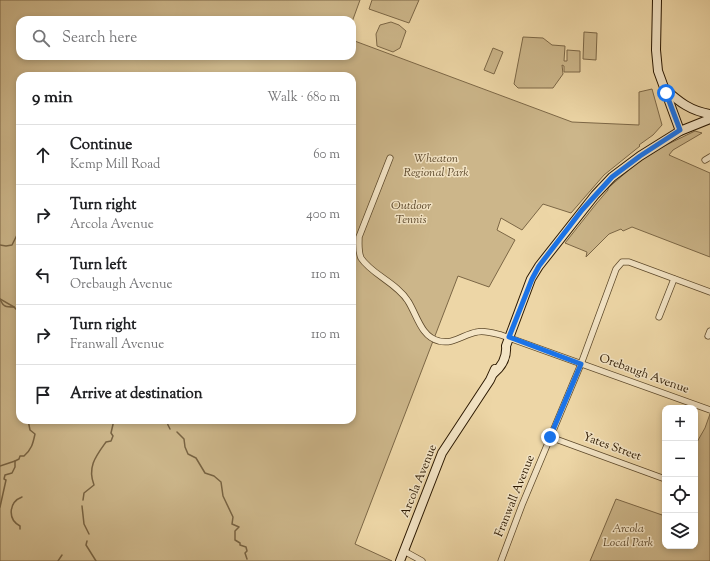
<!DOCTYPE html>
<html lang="en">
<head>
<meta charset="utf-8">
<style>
  :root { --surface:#fff; --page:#f2f2f2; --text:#202124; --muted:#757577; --line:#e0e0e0 }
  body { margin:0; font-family:"Sorts Mill Goudy",serif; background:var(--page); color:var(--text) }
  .controls { position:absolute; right:12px; bottom:12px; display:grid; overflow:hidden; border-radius:8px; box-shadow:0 2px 6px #0003 }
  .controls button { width:36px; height:36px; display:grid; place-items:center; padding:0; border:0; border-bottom:1px solid var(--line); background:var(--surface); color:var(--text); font:20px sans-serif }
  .stop { position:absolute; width:12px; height:12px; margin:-9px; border:3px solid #1a73e8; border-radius:50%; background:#fff }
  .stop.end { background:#1a73e8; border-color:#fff; box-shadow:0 1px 4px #0008 }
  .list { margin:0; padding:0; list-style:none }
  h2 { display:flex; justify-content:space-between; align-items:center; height:52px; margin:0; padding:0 16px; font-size:17px }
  h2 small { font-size:13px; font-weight:400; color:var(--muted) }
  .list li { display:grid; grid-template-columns:26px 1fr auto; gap:12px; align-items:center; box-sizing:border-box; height:60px; padding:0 16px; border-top:1px solid var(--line) }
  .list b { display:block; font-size:15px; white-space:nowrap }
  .list p { margin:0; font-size:13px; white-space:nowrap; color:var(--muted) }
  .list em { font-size:13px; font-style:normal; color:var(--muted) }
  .icon { flex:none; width:22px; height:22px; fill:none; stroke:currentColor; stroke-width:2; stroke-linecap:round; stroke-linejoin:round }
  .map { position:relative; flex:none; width:710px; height:561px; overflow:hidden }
  .search { position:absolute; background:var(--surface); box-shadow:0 2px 6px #0003; left:16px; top:16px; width:340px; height:44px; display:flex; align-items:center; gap:10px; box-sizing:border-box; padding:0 14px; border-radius:12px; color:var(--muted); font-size:15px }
  .panel { position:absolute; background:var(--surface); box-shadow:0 2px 6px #0003; left:16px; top:72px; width:340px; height:352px; border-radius:12px }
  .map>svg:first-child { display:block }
  .green { fill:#ccb68a; stroke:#7c6746; fill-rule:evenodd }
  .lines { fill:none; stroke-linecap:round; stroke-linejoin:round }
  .stream { stroke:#786342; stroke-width:1.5 }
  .street-casing { stroke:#5c482a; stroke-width:7 }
  .secondary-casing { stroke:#2b1801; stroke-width:10 }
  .street { stroke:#f3e4c5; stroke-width:5.5 }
  .secondary { stroke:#f3e4c5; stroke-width:8 }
  .route { stroke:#1a73e8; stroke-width:5 }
  .labels { text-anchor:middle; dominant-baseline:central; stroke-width:3; stroke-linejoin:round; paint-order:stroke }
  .park-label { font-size:12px; font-style:italic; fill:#5b472a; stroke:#f3e4c5 }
  .street-label { font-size:12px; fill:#2b1801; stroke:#f3e4c5 }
</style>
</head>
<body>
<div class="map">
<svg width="710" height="561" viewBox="0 0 710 561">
  <rect width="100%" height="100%" fill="#edd6a6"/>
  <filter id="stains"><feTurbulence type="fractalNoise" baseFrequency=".005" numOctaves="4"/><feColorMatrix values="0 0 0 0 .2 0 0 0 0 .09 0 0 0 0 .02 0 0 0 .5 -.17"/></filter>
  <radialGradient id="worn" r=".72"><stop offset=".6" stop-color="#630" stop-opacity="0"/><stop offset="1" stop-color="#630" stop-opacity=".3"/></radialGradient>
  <g class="green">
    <path d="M0 0H360L352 22V20H20V56H352V40L572 122 639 125V92L652 89 662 125 653 135 639 145 640 146 604 175 571 213 543 204 522 230 501 218 497 230 515 240 489 287 458 276 355 544 392 561H0ZM20 76H352V420H20Z"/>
    <path d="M372 0H419L409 23 369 9Z"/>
    <path d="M391 22 399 25 406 31 400 48 393 52 377 46 376 34 380 25Z"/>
    <path d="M584 32 597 33 596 60 583 59Z"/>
    <path d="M523 37 543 38 552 45 565 46 564 61H567V50L580 51V72H564V66L562 65 563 74 553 88H518L514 84Z"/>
    <path d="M493 48 503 52 494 74 484 70Z"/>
    <path d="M695 131 702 133 673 150 669 155 710 173V257L632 227 623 231 621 229 609 234 586 257 587 252 565 243 596 204 608 190V188L637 163 664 146Z"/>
    <path d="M710 414V561H590L616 499 665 516V546H695V442H697L705 428Z"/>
  </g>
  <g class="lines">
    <g class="stream">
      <path d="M0 245 6 246 12 245 19 231 18 226 20 222"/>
      <path d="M0 299C3 307 6 307 14 307L20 313"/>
      <path d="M0 299 14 307"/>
      <path d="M167 420 168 425 170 429"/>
      <path d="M177 432 184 439 185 447 188 454 196 458 205 473 214 476 221 482 223 496 233 517 232 524 239 527 235 531V540L240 543V545L246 547 247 551 245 553 247 559"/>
      <path d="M0 466 15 461"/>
      <path d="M83 500 84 493 94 485C87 467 96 456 106 442L111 441 113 436 111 433 114 420"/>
      <path d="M82 506 84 524 89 534"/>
      <path d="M0 507 6 480 4 479 5 475 12 473 15 467V461L19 459 20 456H24C32 449 33 443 35 434L30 430 28 420"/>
      <path d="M20 529V526C7 519 9 502 22 497"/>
      <path d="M87 541 86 545 96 561"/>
      <path d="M58 561 62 555"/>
    </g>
    <defs>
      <g id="street">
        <path d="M390 158 359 237C359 244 358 251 361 258 371 274 397 283 408 301 417 315 421 337 439 341 453 345 464 334 477 332 484 330 493 333 501 335L710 410"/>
        <path d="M705 160 710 157"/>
        <path d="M659 317 674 279"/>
        <path d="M708 336 710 331"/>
        <path d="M550 437 665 479"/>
        <path d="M404 551 422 561"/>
        <path d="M501 561 522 505 581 364 616 269 622 262H629L710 292"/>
      </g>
      <g id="secondary">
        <path d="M657 0 656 50 658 71 680 131"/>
        <path d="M665 89C679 102 691 111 710 114"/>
        <path d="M494 373C502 366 507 357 506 346L531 279 539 266 595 195 612 177 640 156 680 131 710 119"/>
        <path d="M400 561 442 453 490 380 495 369"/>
      </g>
    </defs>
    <use href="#street" class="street-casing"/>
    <use href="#secondary" class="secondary-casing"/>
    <use href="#street" class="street"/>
    <use href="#secondary" class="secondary"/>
  </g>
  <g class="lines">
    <path class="route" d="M550 437 581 364 509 337 532 279 539 266 582 210 612 177 640 156 680 130 666 93"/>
  </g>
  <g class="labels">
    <g class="park-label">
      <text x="436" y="159">Wheaton<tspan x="436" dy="14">Regional Park</tspan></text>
      <text x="411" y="206">Outdoor<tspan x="411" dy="14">Tennis</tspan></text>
      <text x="628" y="529">Arcola<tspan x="628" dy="14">Local Park</tspan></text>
    </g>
    <g class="street-label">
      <text transform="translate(644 374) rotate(20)">Orebaugh Avenue</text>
      <text transform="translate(612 447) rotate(20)">Yates Street</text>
      <text transform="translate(419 481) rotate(-68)">Arcola Avenue</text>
      <text transform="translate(515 496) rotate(-68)">Franwall Avenue</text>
    </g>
  </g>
  <rect width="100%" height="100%" filter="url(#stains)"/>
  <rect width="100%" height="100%" fill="url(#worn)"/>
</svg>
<div class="controls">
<button>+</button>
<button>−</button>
<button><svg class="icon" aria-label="locate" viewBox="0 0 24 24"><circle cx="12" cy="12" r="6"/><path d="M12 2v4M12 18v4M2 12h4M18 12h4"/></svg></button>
<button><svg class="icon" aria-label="layers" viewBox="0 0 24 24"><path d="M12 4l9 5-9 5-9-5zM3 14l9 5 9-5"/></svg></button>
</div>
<div class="stop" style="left:666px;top:93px"></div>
<div class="stop end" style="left:550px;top:437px"></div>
<div class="search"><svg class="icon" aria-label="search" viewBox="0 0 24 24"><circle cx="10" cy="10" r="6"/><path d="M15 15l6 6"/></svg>Search here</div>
<section class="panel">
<h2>9 min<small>Walk · 680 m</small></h2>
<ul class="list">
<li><svg class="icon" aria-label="ahead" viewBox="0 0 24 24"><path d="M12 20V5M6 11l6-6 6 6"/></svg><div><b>Continue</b><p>Kemp Mill Road</p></div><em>60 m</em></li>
<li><svg class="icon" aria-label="right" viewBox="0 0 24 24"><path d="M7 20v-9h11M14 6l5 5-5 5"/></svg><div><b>Turn right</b><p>Arcola Avenue</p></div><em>400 m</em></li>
<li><svg class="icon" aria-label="left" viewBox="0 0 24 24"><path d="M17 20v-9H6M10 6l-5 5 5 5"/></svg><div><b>Turn left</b><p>Orebaugh Avenue</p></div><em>110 m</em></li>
<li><svg class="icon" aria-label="right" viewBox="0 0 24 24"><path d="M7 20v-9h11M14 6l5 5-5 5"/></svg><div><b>Turn right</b><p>Franwall Avenue</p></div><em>110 m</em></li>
<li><svg class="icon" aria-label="arrive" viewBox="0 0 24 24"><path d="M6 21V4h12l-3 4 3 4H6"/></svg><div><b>Arrive at destination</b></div></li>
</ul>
</section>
</div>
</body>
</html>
